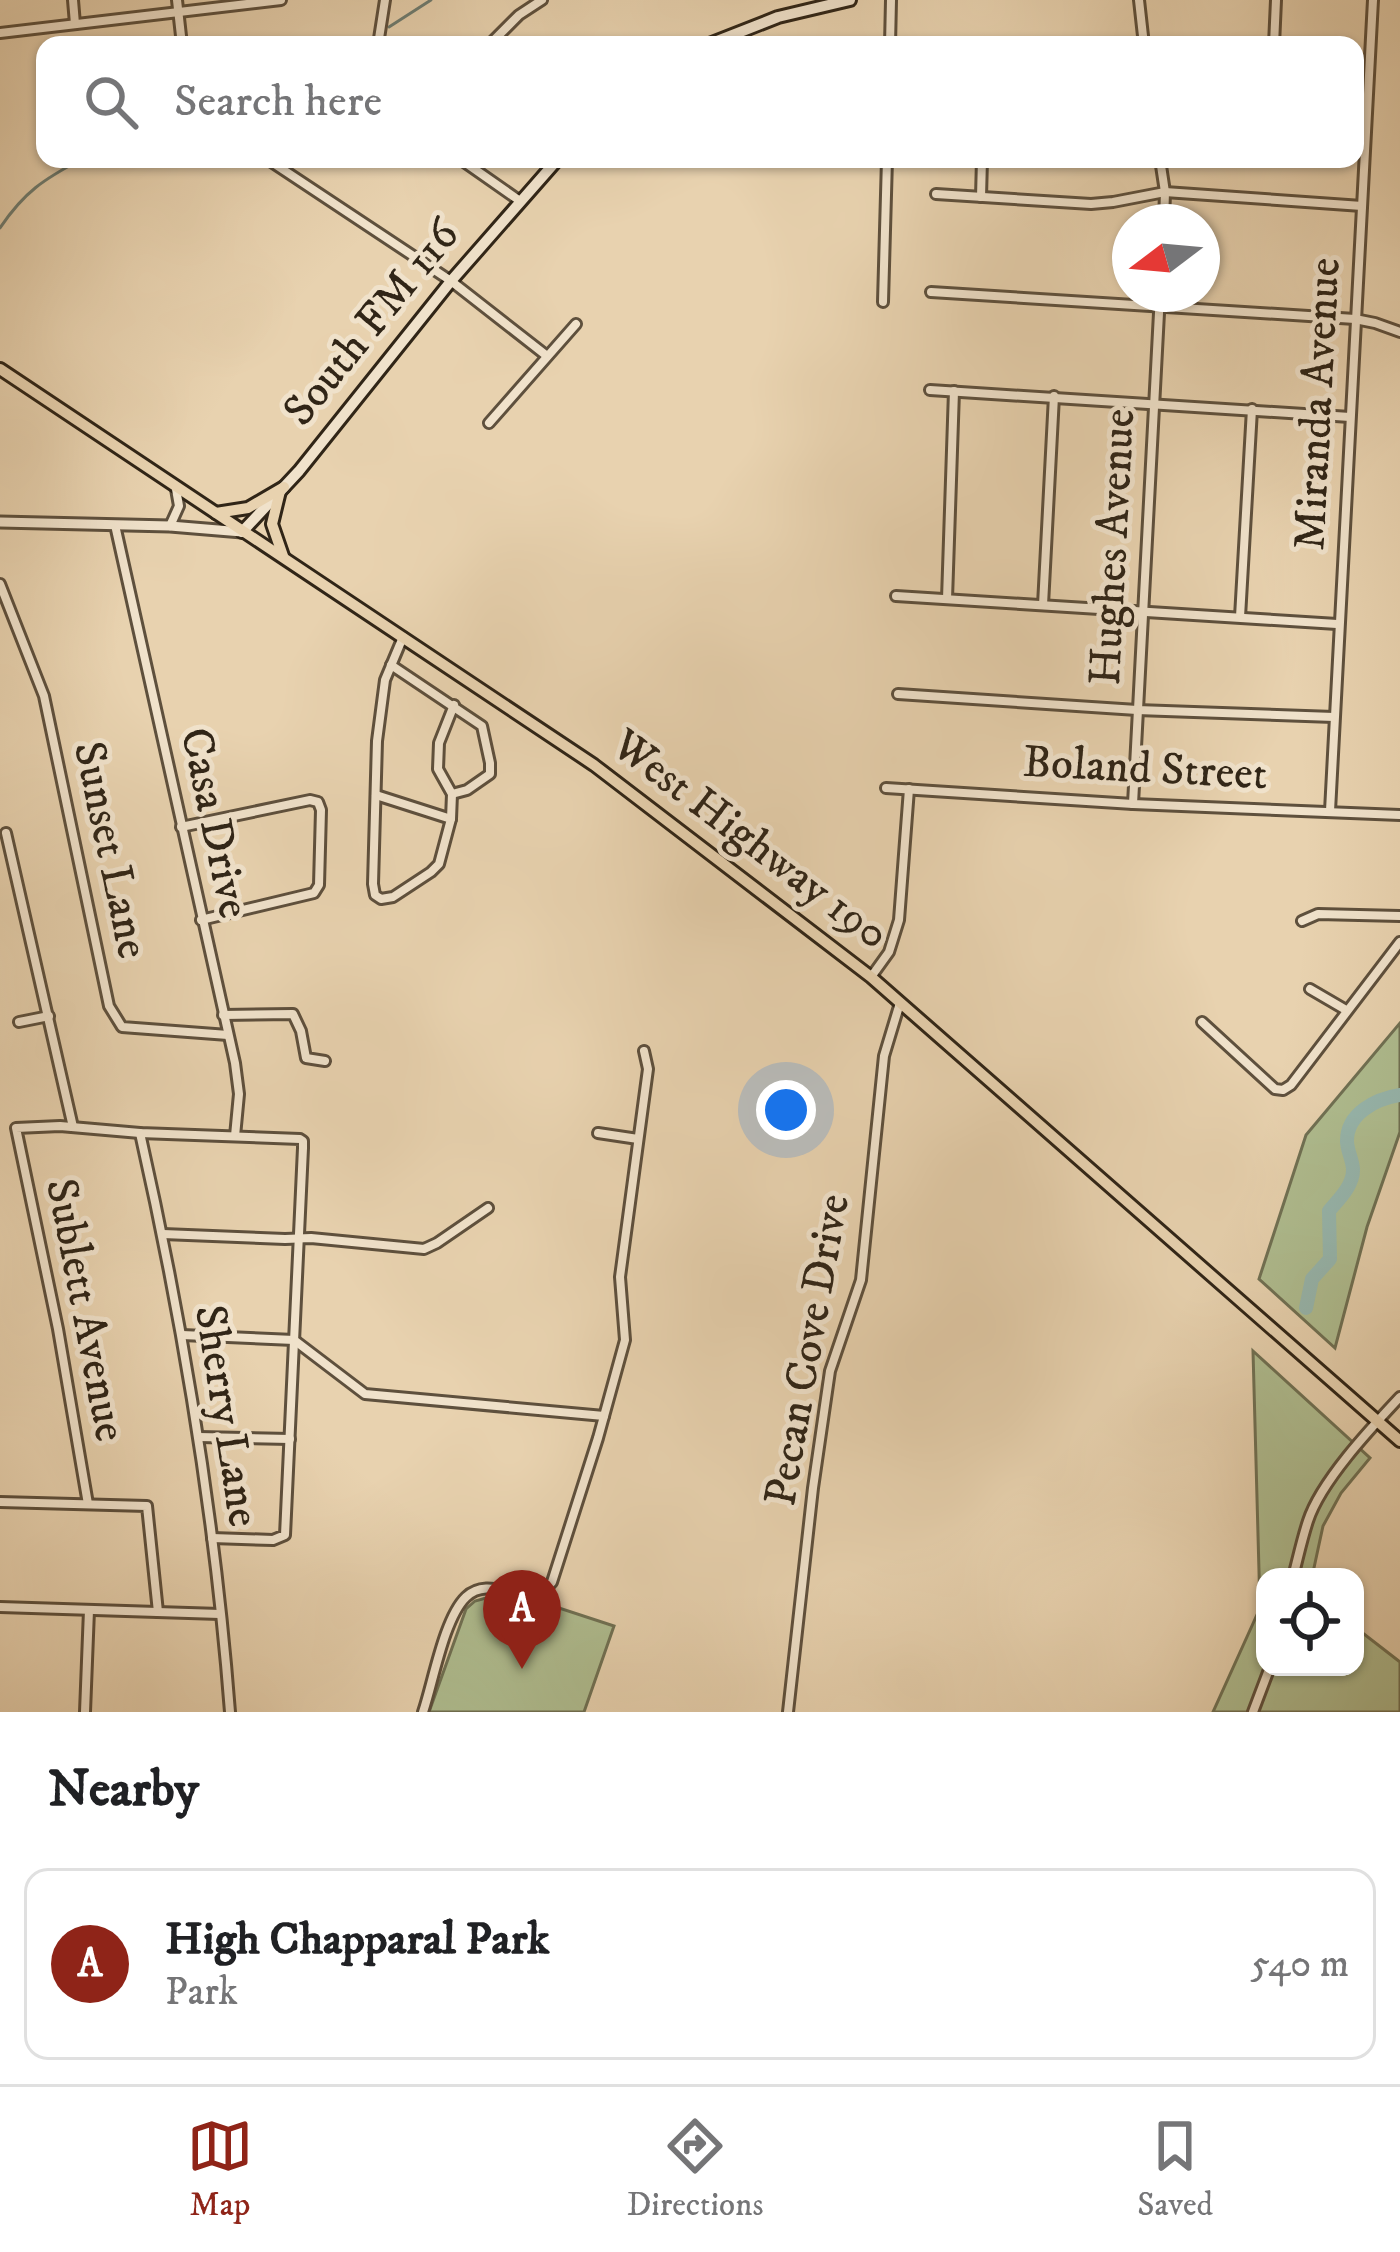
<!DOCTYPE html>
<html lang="en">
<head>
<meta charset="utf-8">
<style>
  :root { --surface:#fff; --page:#f2f2f2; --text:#202124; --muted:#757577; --line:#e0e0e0; --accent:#8f2418 }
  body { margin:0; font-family:"IM FELL DW Pica",serif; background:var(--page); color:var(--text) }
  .controls { position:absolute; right:36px; bottom:36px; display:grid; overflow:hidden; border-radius:24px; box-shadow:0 3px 9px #0004 }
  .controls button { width:108px; height:108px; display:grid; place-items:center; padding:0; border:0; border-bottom:3px solid var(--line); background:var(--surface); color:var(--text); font:60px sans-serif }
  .compass { position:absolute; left:1112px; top:204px; width:108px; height:108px; border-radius:50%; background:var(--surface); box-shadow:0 3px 9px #0004; rotate:254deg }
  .you { position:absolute; left:786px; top:1110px; width:42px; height:42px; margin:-30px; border:9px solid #fff; border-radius:50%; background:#1a73e8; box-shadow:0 0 0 18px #1a73e833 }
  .badge { display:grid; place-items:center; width:78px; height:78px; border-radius:50%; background:var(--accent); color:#fff; font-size:39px; font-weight:700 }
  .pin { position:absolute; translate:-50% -99px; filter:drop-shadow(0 3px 6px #0008) }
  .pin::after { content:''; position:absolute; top:63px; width:42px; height:36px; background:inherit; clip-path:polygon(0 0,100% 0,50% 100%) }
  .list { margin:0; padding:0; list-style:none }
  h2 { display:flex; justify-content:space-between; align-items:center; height:156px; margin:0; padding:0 48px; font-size:51px }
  h2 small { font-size:39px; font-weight:400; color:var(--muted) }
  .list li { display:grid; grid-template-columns:78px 1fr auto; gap:36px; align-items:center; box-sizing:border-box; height:192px; margin:0 24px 24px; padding:0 24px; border:3px solid var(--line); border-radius:24px }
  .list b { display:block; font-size:45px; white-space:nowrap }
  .list p { margin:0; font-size:39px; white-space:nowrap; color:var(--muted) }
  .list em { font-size:39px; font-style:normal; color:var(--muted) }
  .icon { flex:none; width:66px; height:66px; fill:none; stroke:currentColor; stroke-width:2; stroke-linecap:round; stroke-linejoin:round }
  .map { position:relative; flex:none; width:1400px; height:1712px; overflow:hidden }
  .search { position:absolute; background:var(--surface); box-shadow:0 3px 9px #0004; left:36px; right:36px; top:36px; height:132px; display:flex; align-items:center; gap:30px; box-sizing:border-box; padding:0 42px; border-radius:24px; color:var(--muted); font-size:45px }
  .sheet { height:372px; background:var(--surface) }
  nav { display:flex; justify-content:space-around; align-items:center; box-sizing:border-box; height:168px; border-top:3px solid var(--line); background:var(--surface); font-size:33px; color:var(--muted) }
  nav a { display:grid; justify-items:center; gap:6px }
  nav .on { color:var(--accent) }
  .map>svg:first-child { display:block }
  .green { fill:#afbd90; stroke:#707154; stroke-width:3 }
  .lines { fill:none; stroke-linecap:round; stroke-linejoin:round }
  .stream { stroke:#6e7d72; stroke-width:3 }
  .river { stroke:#97b7ae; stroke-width:14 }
  .minor-casing { stroke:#5e503d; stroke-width:14 }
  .tertiary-casing { stroke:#5e503d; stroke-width:15 }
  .secondary-casing { stroke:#302517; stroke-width:16 }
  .primary-casing { stroke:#302517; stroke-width:16 }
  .minor { stroke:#f0e2cb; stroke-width:8 }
  .tertiary { stroke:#f0e2cb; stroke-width:9 }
  .secondary { stroke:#f0e2cb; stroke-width:10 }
  .primary { stroke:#e8d2af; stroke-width:10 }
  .labels { text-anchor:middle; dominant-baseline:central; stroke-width:10; stroke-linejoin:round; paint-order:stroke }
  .street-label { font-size:45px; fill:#302517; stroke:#f0e2cb }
</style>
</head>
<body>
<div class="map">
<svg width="1400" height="1712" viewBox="0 0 1400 1712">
  <rect width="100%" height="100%" fill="#e8d2af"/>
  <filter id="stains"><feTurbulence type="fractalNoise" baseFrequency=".00167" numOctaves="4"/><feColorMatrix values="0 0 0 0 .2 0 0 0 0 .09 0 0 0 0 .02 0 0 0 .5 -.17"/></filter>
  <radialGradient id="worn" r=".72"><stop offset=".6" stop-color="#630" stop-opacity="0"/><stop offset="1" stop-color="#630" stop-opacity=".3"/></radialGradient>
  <g class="green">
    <path d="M1400 1023V1132L1367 1227 1335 1348 1259 1279 1306 1135Z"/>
    <path d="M1253 1351 1370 1458 1341 1493 1323 1526 1312 1577H1265V1667H1355V1627L1400 1662V1712H1213L1260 1608Z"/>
    <path d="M486 1598 531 1605 541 1602 614 1626 584 1712H429L466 1609 475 1601Z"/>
  </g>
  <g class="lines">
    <g class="stream">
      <path d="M389 27 431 0"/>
      <path d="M360 45 369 38"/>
      <path d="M0 228C24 192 44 179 82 159"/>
    </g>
    <path class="river" d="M1306 1308 1312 1279 1330 1259 1329 1211C1339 1199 1353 1186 1353 1170 1353 1160 1347 1151 1347 1141 1347 1113 1376 1099 1400 1095"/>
    <defs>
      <g id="minor">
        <path d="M73 0 75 24"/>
        <path d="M177 0 182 45"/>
        <path d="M1139 0 1144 45"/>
        <path d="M0 33 281 0"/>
        <path d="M378 45 385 0"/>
        <path d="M489 45 519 15 542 0"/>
        <path d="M890 45 891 0"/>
        <path d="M1274 45 1276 0"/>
        <path d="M267 159 451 281 547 356"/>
        <path d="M460 159 520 201"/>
        <path d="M1160 159 1165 192 1164 222"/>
        <path d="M936 194 1091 204 1113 202 1165 192 1362 206"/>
        <path d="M981 197 982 159"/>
        <path d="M931 292 1355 319 1375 323 1400 332"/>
        <path d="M883 302 887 159"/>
        <path d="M930 390 1350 417"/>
        <path d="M489 423 576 324"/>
        <path d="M115 525 235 1063 239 1094 235 1136"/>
        <path d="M170 526 179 506 176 489"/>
        <path d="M0 584 44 696 109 1006 122 1027 228 1035"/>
        <path d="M896 596 1337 624"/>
        <path d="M947 599 954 391"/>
        <path d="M1043 605 1054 396"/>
        <path d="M1240 617 1252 409"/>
        <path d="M403 637 385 680 377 741 373 884 375 895 381 899 393 897 431 872 439 864 451 819 452 794 438 769 439 743 454 705"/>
        <path d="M391 665 482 726 490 763V774L467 790 452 794"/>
        <path d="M898 694 1137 710 1334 717"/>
        <path d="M886 788 1133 804 1400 815"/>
        <path d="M376 795 451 819"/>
        <path d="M1133 804 1160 294"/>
        <path d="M1330 811 1373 0"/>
        <path d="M181 827 310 800 318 802 321 810 319 885 314 893 201 920"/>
        <path d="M6 833 73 1127"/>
        <path d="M1302 921 1318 914 1400 916"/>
        <path d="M871 977 889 952 899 920 909 789"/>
        <path d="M1310 989 1346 1010"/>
        <path d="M223 1015 293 1014 301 1031 306 1058 325 1061"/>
        <path d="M19 1022 49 1016"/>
        <path d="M1202 1022 1275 1089 1283 1090 1291 1085 1400 942"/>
        <path d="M140 1133C183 1324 215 1516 230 1712"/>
        <path d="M598 1133 638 1139"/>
        <path d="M163 1234 285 1239 311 1238 424 1249 437 1243 488 1208"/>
        <path d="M182 1335 294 1340 365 1394 604 1416"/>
        <path d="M199 1437 290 1439"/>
        <path d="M0 1502 147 1506 158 1612"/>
        <path d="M88 1504 58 1329 16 1128 60 1126 140 1133 300 1139 303 1141V1148L285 1535 273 1540 212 1538"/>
        <path d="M1293 1577C1298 1558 1302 1539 1308 1521 1321 1481 1371 1428 1400 1397"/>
        <path d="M0 1607 220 1614"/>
        <path d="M85 1712 89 1610"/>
        <path d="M423 1712C433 1683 444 1618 466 1597 492 1572 529 1613 552 1582L598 1438 625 1340 620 1277 648 1069 644 1051"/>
        <path d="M788 1712 813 1488 830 1371 861 1280 884 1056 900 1003"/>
        <path d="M1253 1712 1270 1667"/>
      </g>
      <path id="tertiary" d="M0 522 170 526 242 532"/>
      <g id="secondary">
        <path d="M707 45 778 17 850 0"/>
        <path d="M242 532 299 471 451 281 558 159"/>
      </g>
      <g id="primary">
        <path d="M0 369 594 765 871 977 1400 1441"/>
        <path d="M280 491 272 524 283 556"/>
        <path d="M216 513 248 508 284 487"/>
      </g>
    </defs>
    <use href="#minor" class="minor-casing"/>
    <use href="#tertiary" class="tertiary-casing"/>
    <use href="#secondary" class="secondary-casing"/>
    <use href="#primary" class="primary-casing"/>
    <use href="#minor" class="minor"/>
    <use href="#tertiary" class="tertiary"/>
    <use href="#secondary" class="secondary"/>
    <use href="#primary" class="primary"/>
  </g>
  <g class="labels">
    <g class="street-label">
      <text transform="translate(372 323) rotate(-51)">South FM 116</text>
      <text transform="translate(1318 404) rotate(-87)">Miranda Avenue</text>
      <text transform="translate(1113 547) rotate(-87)">Hughes Avenue</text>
      <text transform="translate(1145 769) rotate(3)">Boland Street</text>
      <text transform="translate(214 823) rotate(78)">Casa Drive</text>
      <text transform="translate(750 840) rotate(37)">West Highway 190</text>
      <text transform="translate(110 850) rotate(78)">Sunset Lane</text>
      <text transform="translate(85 1310) rotate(79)">Sublett Avenue</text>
      <text transform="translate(808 1350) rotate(-80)">Pecan Cove Drive</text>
      <text transform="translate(226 1416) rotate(81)">Sherry Lane</text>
    </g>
  </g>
  <rect width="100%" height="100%" filter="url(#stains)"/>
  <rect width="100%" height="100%" fill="url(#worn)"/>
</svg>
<div class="controls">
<button><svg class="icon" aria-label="locate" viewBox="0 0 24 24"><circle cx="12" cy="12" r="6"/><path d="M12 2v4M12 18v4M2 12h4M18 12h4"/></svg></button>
</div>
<svg class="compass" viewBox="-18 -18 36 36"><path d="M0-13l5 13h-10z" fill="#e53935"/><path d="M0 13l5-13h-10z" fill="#757577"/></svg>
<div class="you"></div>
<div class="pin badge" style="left:522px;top:1669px">A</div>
<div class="search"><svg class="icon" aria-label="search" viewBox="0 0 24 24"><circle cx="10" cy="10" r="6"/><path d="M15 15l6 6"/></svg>Search here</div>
</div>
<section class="sheet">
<h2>Nearby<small></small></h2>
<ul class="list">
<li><span class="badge">A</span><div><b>High Chapparal Park</b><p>Park</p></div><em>540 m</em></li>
</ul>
</section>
<nav>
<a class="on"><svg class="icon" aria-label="map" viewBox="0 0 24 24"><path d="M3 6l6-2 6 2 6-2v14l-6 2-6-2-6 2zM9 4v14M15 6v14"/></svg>Map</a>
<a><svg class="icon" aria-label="directions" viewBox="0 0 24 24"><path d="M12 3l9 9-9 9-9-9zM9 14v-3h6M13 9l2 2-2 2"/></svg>Directions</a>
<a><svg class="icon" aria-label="saved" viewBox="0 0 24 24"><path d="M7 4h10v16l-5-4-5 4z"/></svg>Saved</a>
</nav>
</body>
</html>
